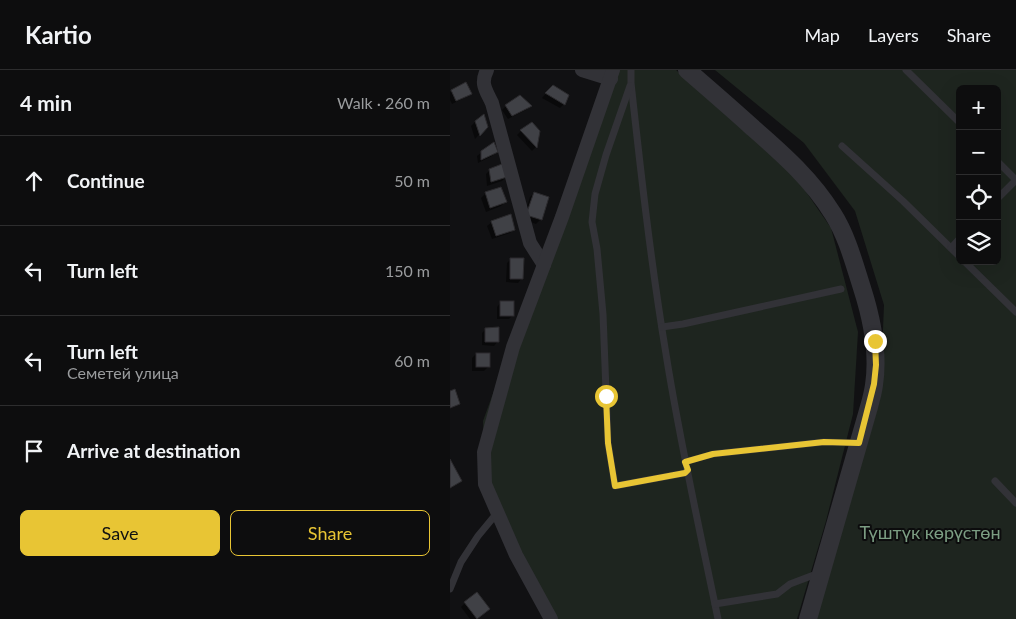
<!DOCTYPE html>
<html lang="en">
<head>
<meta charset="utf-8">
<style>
  :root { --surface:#0d0d0e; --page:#161617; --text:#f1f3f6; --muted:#9a9c9e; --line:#2d2d2e; --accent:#e8c534 }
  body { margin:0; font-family:Lato,sans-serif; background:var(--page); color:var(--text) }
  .controls { position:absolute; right:15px; top:15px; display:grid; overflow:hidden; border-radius:8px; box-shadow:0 5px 20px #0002 }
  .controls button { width:45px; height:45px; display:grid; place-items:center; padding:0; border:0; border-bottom:1px solid var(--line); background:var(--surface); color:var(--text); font:25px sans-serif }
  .stop { position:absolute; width:15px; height:15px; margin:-11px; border:4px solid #e8c534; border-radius:50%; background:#fff }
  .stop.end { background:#e8c534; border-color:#fff; box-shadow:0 1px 5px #0008 }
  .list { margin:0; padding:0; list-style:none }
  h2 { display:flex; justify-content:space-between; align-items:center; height:65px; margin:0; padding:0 20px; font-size:21px }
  h2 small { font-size:16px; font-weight:400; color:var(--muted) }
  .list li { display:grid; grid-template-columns:32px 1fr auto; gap:15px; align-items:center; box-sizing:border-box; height:90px; padding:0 20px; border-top:1px solid var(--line) }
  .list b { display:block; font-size:19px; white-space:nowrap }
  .list p { margin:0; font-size:16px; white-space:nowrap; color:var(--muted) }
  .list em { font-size:16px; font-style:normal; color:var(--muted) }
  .actions { display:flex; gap:10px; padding:15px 20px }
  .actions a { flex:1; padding:11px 0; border:1px solid var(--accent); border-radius:8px; text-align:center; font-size:18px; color:var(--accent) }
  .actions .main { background:var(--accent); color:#111 }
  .icon { flex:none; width:28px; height:28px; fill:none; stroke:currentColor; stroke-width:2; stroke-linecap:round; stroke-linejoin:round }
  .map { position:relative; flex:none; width:566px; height:549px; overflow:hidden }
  header { display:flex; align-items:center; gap:30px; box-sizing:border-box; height:70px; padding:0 25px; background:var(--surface); border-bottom:1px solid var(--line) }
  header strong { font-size:24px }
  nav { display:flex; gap:28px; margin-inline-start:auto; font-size:18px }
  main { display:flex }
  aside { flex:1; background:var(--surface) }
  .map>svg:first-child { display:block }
  .green { fill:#1e251f; fill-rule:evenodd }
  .shadow { fill:#0007 }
  .building { fill:#404146; stroke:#2c2b2e }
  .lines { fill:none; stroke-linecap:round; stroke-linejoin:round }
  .service { stroke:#323237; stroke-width:7 }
  .minor { stroke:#323237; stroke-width:14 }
  .tertiary { stroke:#323237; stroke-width:18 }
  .route { stroke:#e8c534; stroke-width:6 }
  .labels { text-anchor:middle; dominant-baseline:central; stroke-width:4; stroke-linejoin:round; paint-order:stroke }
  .park-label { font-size:18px; fill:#7b9d82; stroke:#0c0c0d }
</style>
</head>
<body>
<header>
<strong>Kartio</strong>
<nav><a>Map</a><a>Layers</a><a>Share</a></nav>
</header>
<main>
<aside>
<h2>4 min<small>Walk · 260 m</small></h2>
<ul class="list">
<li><svg class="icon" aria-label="ahead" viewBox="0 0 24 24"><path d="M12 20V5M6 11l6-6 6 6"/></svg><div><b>Continue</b></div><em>50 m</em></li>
<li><svg class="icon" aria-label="left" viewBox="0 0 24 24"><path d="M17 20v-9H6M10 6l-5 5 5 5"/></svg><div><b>Turn left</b></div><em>150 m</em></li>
<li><svg class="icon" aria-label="left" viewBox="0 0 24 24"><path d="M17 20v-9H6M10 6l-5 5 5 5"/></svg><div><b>Turn left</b><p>Семетей улица</p></div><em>60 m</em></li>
<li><svg class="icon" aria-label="arrive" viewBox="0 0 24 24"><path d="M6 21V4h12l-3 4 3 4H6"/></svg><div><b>Arrive at destination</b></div></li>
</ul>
<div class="actions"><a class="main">Save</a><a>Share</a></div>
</aside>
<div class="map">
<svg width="566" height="549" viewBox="0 0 566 549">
  <rect width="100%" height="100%" fill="#111113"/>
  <g class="green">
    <path d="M160 0H226L341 100 381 158 408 262 403 344 376 451 347 549H105L36 422 33 351Z"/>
    <path d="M265 0H566V549H364L430 330 434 235 405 141 354 73ZM510 19H547V191H510Z"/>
  </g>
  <g class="shadow">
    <path d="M99 20 114 34 110 38 92 28Z"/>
    <path d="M2 21 20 23 16 27 2 34 0 30V22Z"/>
    <path d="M56 36H80L76 40 58 49 52 40Z"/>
    <path d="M25 52 37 56 25 69 21 56Z"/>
    <path d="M71 61 89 62 85 78 82 81 67 65Z"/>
    <path d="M32 82H46L42 86 28 93 27 86Z"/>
    <path d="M40 100 56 107 52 111 37 116 36 104Z"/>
    <path d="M50 118 55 132 51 136 36 142 31 128 35 124Z"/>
    <path d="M84 123 91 149 86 154 73 149 80 127Z"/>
    <path d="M42 152 64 159 60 163 42 169 37 156Z"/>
    <path d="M61 189 72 208 68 213 56 212 57 193Z"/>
    <path d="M51 232 63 245 59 249H47V237Z"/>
    <path d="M36 259 48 271 44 276 32 275V263Z"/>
    <path d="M26 284 38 297 34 301H22V288Z"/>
    <path d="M15 533 34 543 26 549H20L11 537Z"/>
  </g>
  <g class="building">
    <path d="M16 12 22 24 6 31 1 20Z"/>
    <path d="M103 15 119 25 115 35 95 23Z"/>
    <path d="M70 25 82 36 62 46 55 35Z"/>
    <path d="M34 44 38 57 30 66 25 51Z"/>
    <path d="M82 52 90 61 87 78 70 60Z"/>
    <path d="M44 72 48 82 31 90V81Z"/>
    <path d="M52 94 57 107 41 112 39 99Z"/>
    <path d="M51 117 57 132 40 138 35 122Z"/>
    <path d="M84 122 99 127 92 150 76 145Z"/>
    <path d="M61 144 65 160 46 166 41 151Z"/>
    <path d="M60 188H74L73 209H60Z"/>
    <rect x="50" y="231" width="14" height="15"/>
    <path d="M49 257V272H35V258Z"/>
    <rect x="26" y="283" width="14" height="14"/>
    <path d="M5 319 10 334 0 338V321Z"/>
    <path d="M0 389 12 411 0 418Z"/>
    <path d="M27 522 40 539 27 549 14 532Z"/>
  </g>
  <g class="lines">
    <g class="service">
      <path d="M181 0V13C191 104 201 194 216 284 230 373 250 461 268 549"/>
      <path d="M456 0 510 53"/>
      <path d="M180 16 156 85 145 124 142 152 147 179 153 244 158 373 165 416 235 403 237 400"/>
      <path d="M392 76 453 131 510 187"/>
      <path d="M547 91 566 110 547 129"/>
      <path d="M501 178 510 168"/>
      <path d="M514 191 566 242"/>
      <path d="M212 257 233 254 391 219"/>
      <path d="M235 392 263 384 374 372 408 373"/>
      <path d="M545 411 566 433"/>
      <path d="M0 519 11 492 28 466 47 443"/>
      <path d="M265 534 327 524 340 514 369 503"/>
    </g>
    <g class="minor">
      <path d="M37 0C30 14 36 20 42 33L80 173 94 195"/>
      <path d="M132 0 161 9"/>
      <path d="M101 549 66 485 35 414 34 382 63 277 112 147 163 0"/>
    </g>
    <path class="tertiary" d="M237 0C259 19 281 38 303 58 333 84 362 110 383 144 397 166 404 193 412 218 422 249 429 282 424 315 423 322 421 330 419 337L358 549"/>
  </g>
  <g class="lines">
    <path class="route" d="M156 326 158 373 165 416 235 403 238 400 235 392 263 384 374 372 409 373 424 314 426 295 425 271"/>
  </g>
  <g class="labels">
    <g class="park-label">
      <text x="480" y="462">Түштүк көрүстөн</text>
    </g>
  </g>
</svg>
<div class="controls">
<button>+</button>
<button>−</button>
<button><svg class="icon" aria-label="locate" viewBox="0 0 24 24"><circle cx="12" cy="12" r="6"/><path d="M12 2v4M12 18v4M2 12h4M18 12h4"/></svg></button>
<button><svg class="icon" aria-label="layers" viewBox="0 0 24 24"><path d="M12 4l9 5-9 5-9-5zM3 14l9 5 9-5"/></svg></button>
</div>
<div class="stop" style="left:156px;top:326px"></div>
<div class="stop end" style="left:425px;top:271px"></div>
</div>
</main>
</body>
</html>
